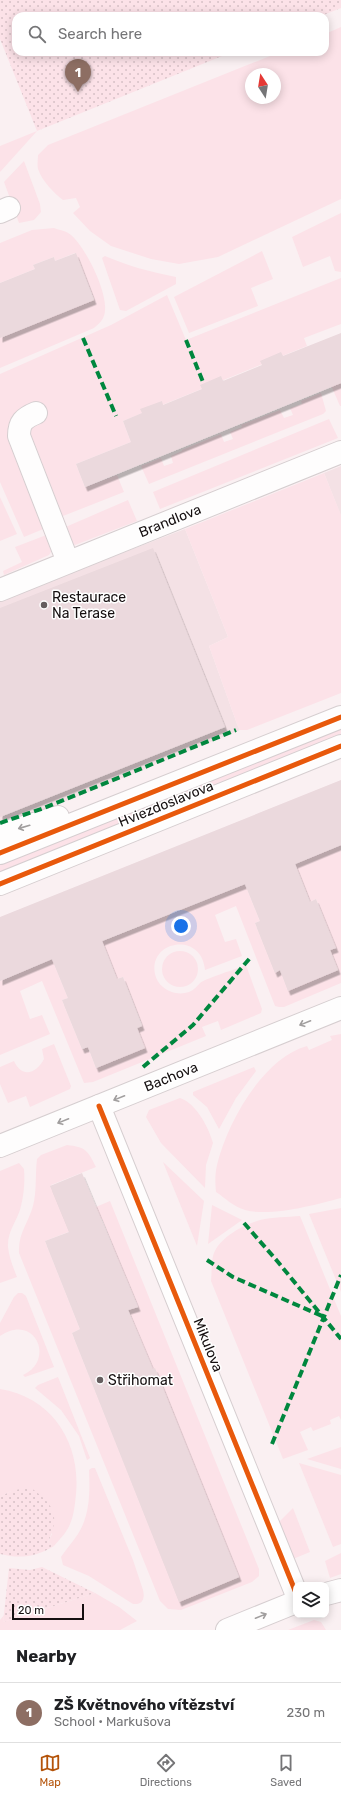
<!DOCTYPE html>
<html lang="en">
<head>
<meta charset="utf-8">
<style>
  :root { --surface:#fff; --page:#f6f6f6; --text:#202124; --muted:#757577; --line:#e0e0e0; --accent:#b45309 }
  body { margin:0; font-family:Rubik,sans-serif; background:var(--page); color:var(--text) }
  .controls { position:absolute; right:12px; bottom:12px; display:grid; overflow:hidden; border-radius:8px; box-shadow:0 2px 10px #0003 }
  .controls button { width:36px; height:36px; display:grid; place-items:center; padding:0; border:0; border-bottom:1px solid var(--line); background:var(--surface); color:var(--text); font:20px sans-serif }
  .compass { position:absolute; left:245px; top:68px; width:36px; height:36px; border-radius:50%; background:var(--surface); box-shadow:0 2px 10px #0003; rotate:348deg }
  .scale { position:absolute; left:12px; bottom:10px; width:72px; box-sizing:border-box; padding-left:4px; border:2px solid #150f10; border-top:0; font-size:11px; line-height:14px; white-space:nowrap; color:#150f10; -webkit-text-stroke:3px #fff; paint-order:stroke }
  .you { position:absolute; left:181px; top:926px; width:14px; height:14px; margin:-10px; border:3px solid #fff; border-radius:50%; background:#1a73e8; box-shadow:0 0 0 6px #1a73e833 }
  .badge { display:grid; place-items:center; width:26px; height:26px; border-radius:50%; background:var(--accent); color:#fff; font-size:13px; font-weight:700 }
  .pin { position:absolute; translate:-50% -33px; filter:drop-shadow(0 1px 2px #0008) }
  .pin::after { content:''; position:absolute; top:21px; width:14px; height:12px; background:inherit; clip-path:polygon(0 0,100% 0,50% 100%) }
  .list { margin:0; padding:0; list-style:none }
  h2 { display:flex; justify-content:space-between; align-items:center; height:52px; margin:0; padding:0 16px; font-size:17px }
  h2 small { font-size:13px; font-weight:400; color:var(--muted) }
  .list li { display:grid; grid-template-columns:26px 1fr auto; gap:12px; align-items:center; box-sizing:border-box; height:60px; padding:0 16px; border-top:1px solid var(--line) }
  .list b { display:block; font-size:15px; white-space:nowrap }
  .list p { margin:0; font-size:13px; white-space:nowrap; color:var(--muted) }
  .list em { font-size:13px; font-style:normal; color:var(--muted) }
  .icon { flex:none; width:22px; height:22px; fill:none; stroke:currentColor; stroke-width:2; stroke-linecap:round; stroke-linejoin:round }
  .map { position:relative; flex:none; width:341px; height:1630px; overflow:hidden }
  .search { position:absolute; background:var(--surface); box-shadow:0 2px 10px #0003; left:12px; right:12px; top:12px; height:44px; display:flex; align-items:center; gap:10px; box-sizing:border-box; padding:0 14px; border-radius:12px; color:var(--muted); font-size:15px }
  .sheet { height:112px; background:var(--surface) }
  nav { display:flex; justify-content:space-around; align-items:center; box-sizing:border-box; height:56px; border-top:1px solid var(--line); background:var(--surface); font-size:11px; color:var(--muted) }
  nav a { display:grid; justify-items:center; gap:2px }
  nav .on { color:var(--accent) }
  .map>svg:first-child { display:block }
  .built { fill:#f4e1e5 }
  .grass { fill:#fce2e8; fill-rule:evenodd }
  .park { fill:url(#park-dots) }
  .building { fill:#ebd9dd; filter:url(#shadow) }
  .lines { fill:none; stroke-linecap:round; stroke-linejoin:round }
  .minor-casing { stroke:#d6ced0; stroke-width:24 }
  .minor { stroke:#fefdfd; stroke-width:22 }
  .quiet { stroke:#00873e; stroke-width:4; stroke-dasharray:8 4; stroke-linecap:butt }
  .cycleway-casing { stroke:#fff; stroke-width:8 }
  .cycleway { stroke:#e8590c; stroke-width:5 }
  .oneway { stroke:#a19e9e }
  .poi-dot { fill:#655e5f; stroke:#fff; stroke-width:1.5 }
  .labels { text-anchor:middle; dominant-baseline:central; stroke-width:3; stroke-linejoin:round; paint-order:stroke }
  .street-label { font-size:14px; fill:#150f10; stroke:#fff }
  .poi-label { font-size:14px; fill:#150f10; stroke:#fff; text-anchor:start }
</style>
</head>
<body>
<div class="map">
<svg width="341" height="1630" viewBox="0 0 341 1630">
  <defs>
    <pattern id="park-dots" width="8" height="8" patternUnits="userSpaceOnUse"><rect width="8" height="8" fill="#fce2e8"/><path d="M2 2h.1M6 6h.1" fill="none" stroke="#d7c1c6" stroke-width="1.8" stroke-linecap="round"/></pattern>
    <filter id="shadow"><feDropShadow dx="2.5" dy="4.5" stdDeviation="0" flood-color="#0004"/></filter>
  </defs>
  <rect width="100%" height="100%" fill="#faf0f2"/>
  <g class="built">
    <path d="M341 466V516L324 473Z"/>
    <path d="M185 529 228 637 209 646 237 724 240 730 0 828V600Z"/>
  </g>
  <g class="grass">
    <path d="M341 27V199L218 257 179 264 151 259 111 246 90 231 73 213 80 207 76 198 63 200C54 193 42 181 38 169 37 165 38 159 38 155L48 145 280 52H325V34ZM251 74H275V98H251Z"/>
    <path d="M37 131 0 172V146Z"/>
    <path d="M24 161 40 204 41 212 34 220 19 223 4 182Z"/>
    <path d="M341 213V272L335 271 330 256 303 267 292 237Z"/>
    <path d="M54 228C59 230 67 231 71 235 86 248 107 291 105 310 105 318 100 323 94 328L0 368V338L94 299 75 253 55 261 54 257 33 265 35 269 0 283V243L32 230Z"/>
    <path d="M262 251 273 279 251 288 258 306 189 333 174 297Z"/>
    <path d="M105 256C128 266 151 272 176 277V284L126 311 120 310 102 258Z"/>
    <path d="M341 278V324L304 338 307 346 123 421 131 442 76 464 85 487 117 475 124 492 58 518 29 432 33 427 41 424 36 413 23 420 53 525 24 537 0 482V374L111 325 167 295 186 340Z"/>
    <path d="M341 361V406H340L321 362Z"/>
    <path d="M321 393 326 411 323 414 149 484 141 466 161 458 164 466 173 463 171 456 182 451V450L221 434 224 442 233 439 230 432 242 427 241 425 280 410 284 418 293 415 290 408 302 404 301 401Z"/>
    <path d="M329 419 338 438 160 509 153 492Z"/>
    <path d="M324 473 341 515V693L247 730H240L237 724 209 646 228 637 185 529Z"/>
    <path d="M0 497 17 534 0 541Z"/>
    <path d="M128 500 137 521 75 545 72 543 61 529Z"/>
    <path d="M49 534 52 550 49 555 4 575 3 571 22 562 15 547Z"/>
    <path d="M341 724V737L0 874V861Z"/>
    <path d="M341 845V983L284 1007H279L275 1006 236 906 215 915 225 942 236 939 242 956 205 970C202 931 148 940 155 974 156 979 159 984 163 987 170 993 180 995 189 992 194 990 197 986 200 983 206 978 237 969 246 965L262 1009 261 1013 221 1030 218 1021 202 1027 206 1036 93 1082 84 1083 42 981 20 991 30 1019 42 1015 50 1034 0 1055V981L52 959 68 998 62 1000 82 1049 88 1047 96 1068 144 1048 137 1028 142 1025 123 977 117 979 102 941 245 884 260 921 255 923 275 972 280 970 288 990 338 970 330 950 336 948 317 919 323 916 316 899 310 902 295 864Z"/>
    <circle cx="180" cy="969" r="18"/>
    <path d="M341 1034V1198C315 1205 271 1217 245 1210 234 1207 225 1198 216 1192 215 1183 215 1174 217 1165 227 1123 263 1058 307 1046L309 1050 332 1040 330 1036Z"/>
    <path d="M54 1044 71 1086 70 1089 30 1107 26 1096 8 1103 0 1084V1067L14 1061C22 1079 37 1073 44 1059L42 1049Z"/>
    <path d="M254 1067 256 1071 236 1098 219 1129 207 1107 193 1095V1092Z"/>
    <path d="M180 1098C196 1103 209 1128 213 1143L206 1165 205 1188 161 1143 146 1117 149 1110Z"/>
    <path d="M67 1145C86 1147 88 1151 96 1167L51 1185 65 1220 110 1201 259 1569V1576L252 1582 181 1610 168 1609 160 1601 19 1253C18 1233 28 1224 33 1206 37 1191 35 1175 37 1159L41 1155ZM102 1219 113 1247 110 1249 126 1278 138 1307 128 1310 141 1341 147 1372 239 1577 179 1601 72 1333 80 1329 45 1241Z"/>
    <path d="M163 1162 204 1201 197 1246Z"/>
    <path d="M19 1163 24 1169C25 1181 24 1194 21 1206 18 1220 7 1231 8 1247 9 1257 13 1267 17 1277L0 1283V1171Z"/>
    <path d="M212 1205 242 1220 208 1244Z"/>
    <path d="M341 1208V1292L309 1214Z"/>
    <path d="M300 1216 341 1316V1420L339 1416 330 1420 331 1424 313 1431 311 1427 300 1432 308 1450 283 1459 211 1281C212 1273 211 1264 213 1256 218 1238 243 1225 260 1220 273 1217 287 1217 300 1216Z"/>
    <path d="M18 1293H22L26 1296 54 1367 25 1377 23 1375C56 1360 35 1312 0 1336V1323L14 1297Z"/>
    <path d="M58 1377 90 1458 87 1460 79 1436 61 1410 35 1388 38 1385Z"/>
    <path d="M0 1389C52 1397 81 1443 76 1494 75 1504 74 1515 70 1524 67 1532 60 1539 54 1546L48 1542 52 1534 11 1491 0 1497Z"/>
    <path d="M341 1447V1469L307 1459Z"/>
    <path d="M299 1463 341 1475V1544L333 1547Z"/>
    <path d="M92 1468H95L133 1560 143 1590C145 1598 143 1605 133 1604L89 1576 63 1565 61 1557C66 1549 73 1542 78 1534 90 1515 90 1492 89 1470Z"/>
    <path d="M293 1508 310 1552 293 1559 278 1523Z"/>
    <path d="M341 1553V1574L330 1578 325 1561Z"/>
    <path d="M95 1593 119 1607 137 1621 120 1630H0V1620L4 1615 3 1622Z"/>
    <path d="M314 1620 321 1622 326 1630H288Z"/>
  </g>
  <g class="park">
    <path d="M0 0H341V8L321 16H16V52H232L37 131 0 39Z"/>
    <path d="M30 1487C53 1504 61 1514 48 1542L54 1546C36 1557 20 1559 0 1554V1497L11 1491Z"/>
    <path d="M42 1567 95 1593 3 1622 9 1568 30 1570Z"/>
  </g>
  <g class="building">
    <path d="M76 253 94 300 0 338V283L35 269 33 265 54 257 55 261Z"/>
    <path d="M341 333V383L85 487 76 464 131 442 123 421 142 413 140 409 162 401 163 405 202 389 200 385 221 376 223 381 262 365 260 361 281 352 283 356Z"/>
    <path d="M153 548 225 727 0 817V608Z"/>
    <path d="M341 780V845L295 864 310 902 316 899 336 948 330 950 338 970 288 991 280 970 275 973 255 923 260 921 245 884 102 941 117 979 123 977 142 1026 137 1028 145 1048 96 1068 88 1047 82 1049 62 1000 68 998 52 959 0 981V917Z"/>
    <path d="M82 1173 138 1307 128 1310 153 1369 155 1368 239 1577 179 1602 72 1333 80 1329 45 1241 69 1232 50 1186Z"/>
  </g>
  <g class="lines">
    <defs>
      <g id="minor">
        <path d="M0 212 9 208"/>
        <path d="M36 413C24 418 19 422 19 436L68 562"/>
        <path d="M0 590 341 452"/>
        <path d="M0 834 58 817"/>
        <path d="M0 853 341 717"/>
        <path d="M0 884 341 746"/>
        <path d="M99 1106 296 1593"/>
        <path d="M0 1146 341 1008"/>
        <path d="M326 1594 341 1590"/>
        <path d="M227 1630 296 1602"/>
      </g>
    </defs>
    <use href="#minor" class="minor-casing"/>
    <use href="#minor" class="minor"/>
    <g class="quiet">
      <path d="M83 338 116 416"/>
      <path d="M186 340 203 382"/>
      <path d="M0 823 44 808 236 730"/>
      <path d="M143 1067 193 1025 250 958"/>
      <path d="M244 1223 278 1262 341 1339"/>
      <path d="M207 1260 233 1277 322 1316"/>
      <path d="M272 1444 341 1275"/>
    </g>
    <defs>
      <g id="cycleway">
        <path d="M0 853 341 717"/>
        <path d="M0 884 341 746"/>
        <path d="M99 1106 296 1593"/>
      </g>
    </defs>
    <use href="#cycleway" class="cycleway-casing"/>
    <use href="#cycleway" class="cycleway"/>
  </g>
  <defs><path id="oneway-shaft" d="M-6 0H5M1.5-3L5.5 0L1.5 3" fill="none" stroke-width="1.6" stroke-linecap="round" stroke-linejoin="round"/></defs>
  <g class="oneway">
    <use href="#oneway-shaft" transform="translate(24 827) rotate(164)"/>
    <use href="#oneway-shaft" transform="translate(305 1023) rotate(158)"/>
    <use href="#oneway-shaft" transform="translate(119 1098) rotate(158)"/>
    <use href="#oneway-shaft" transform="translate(63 1121) rotate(158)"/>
    <use href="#oneway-shaft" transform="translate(261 1616) rotate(-22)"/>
  </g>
  <g class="poi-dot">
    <circle cx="44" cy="605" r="4"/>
    <circle cx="100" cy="1380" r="4"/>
  </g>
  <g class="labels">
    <g class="street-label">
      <text transform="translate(170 521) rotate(-22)">Brandlova</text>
      <text transform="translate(166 804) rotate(-22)">Hviezdoslavova</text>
      <text transform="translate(171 1077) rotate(-22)">Bachova</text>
      <text transform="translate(208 1345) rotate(68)">Mikulova</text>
    </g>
    <g class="poi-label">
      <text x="52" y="597">Restaurace<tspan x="52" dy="16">Na Terase</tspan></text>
      <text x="108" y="1380">Střihomat</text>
    </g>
  </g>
</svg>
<div class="controls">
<button><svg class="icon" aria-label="layers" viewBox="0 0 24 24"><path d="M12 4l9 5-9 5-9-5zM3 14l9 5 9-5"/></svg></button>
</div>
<svg class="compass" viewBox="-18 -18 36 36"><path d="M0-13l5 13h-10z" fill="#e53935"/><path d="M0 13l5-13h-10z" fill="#757577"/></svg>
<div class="scale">20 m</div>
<div class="you"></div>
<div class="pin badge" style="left:78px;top:92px;background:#8d6e63">1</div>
<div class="search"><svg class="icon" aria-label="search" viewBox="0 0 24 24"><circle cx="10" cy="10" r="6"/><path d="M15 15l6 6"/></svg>Search here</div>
</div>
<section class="sheet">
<h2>Nearby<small></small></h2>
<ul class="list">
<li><span class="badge" style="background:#8d6e63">1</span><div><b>ZŠ Květnového vítězství</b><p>School · Markušova</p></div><em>230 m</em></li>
</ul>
</section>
<nav>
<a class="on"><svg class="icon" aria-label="map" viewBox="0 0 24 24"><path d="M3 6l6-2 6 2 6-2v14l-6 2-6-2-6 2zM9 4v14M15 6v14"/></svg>Map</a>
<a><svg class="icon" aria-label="directions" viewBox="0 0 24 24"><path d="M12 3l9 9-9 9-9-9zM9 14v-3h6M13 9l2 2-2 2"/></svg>Directions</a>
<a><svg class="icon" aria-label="saved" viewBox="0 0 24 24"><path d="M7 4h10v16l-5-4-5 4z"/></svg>Saved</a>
</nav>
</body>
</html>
